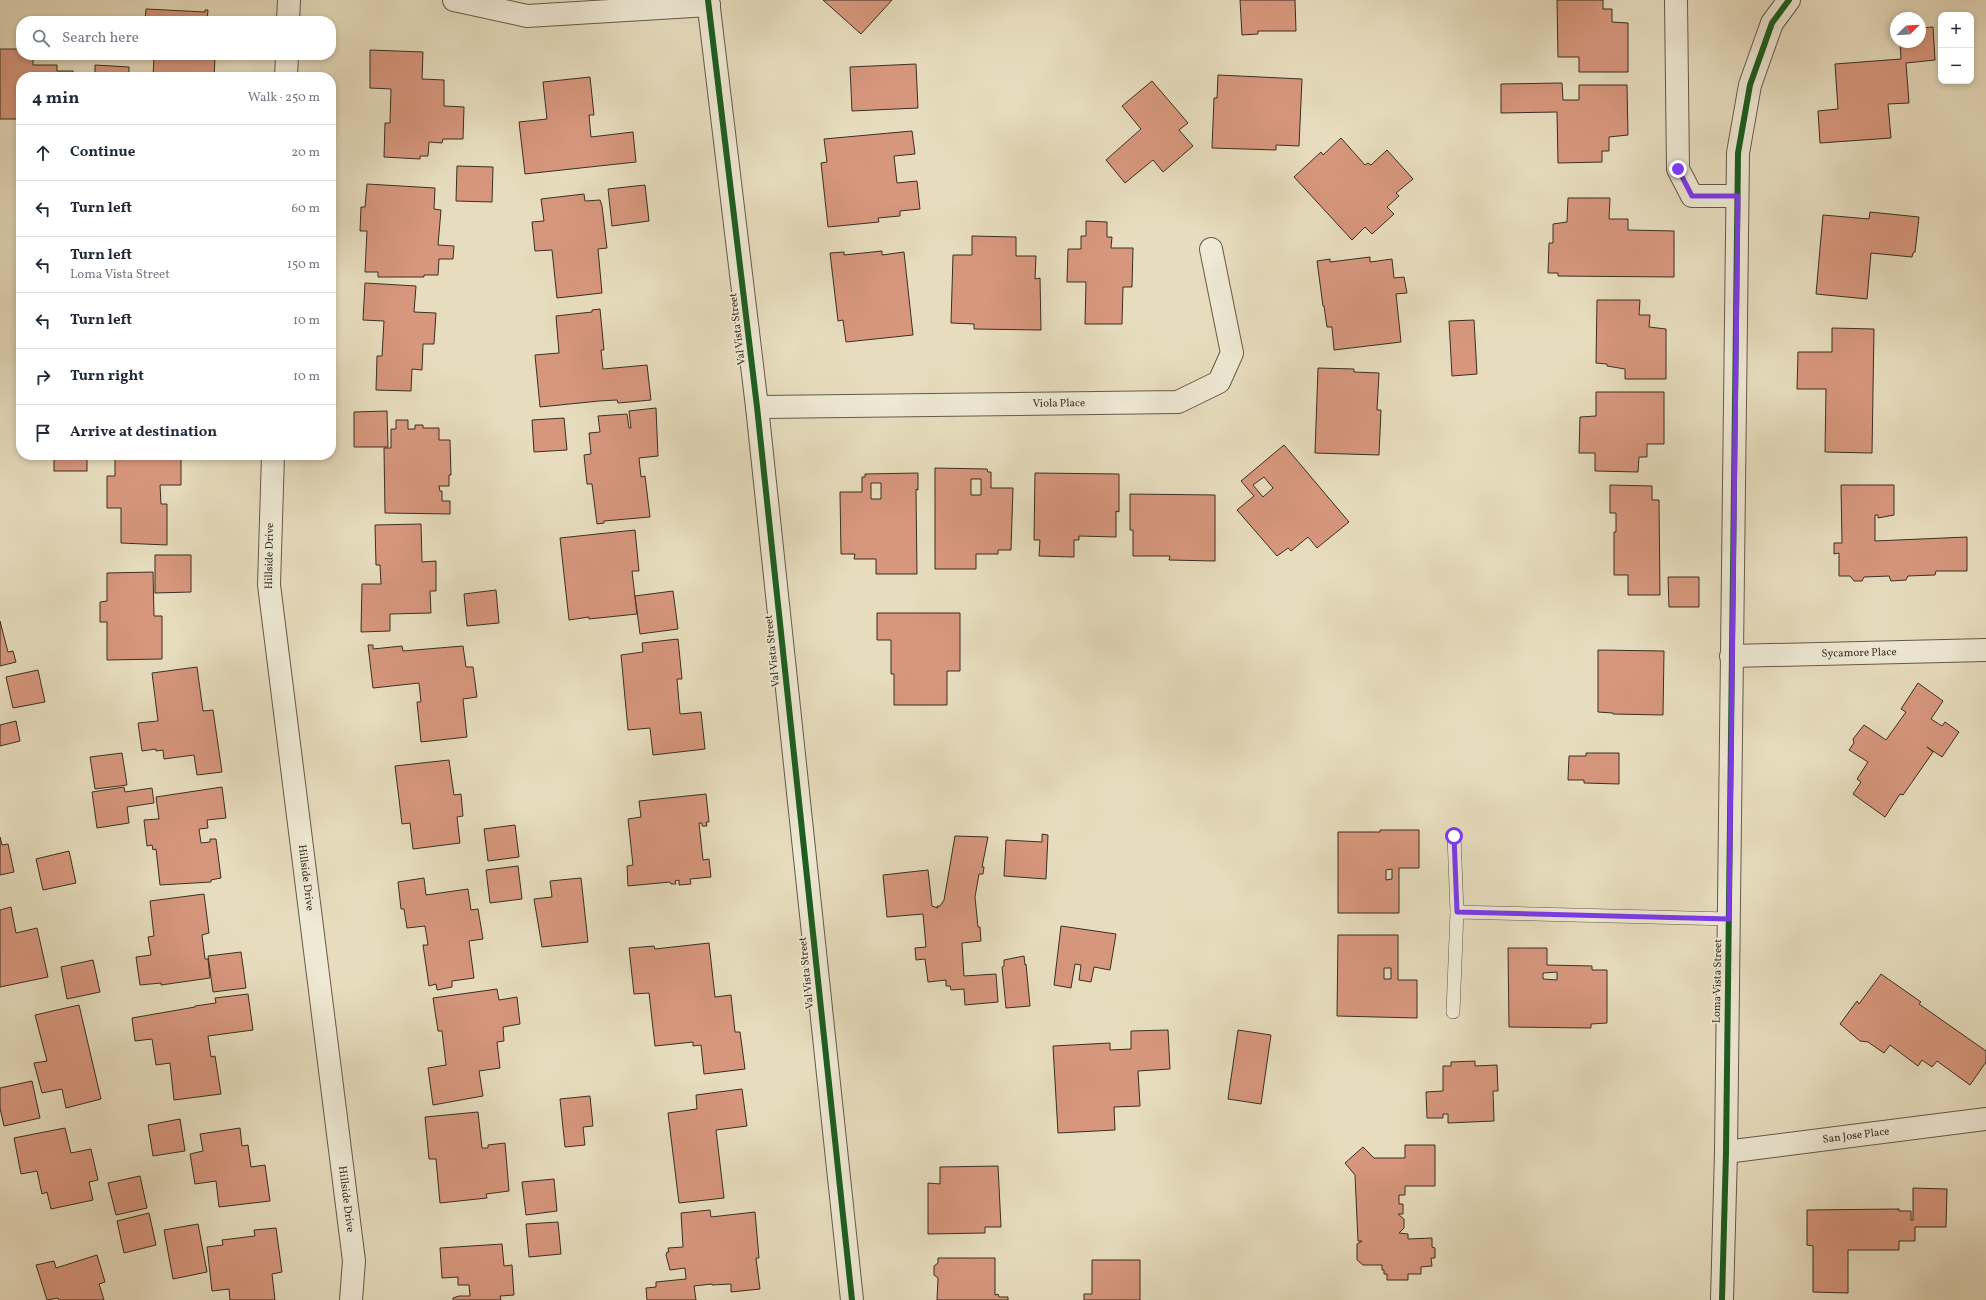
<!DOCTYPE html>
<html lang="en">
<head>
<meta charset="utf-8">
<style>
  :root { --surface:#fff; --page:#f2f2f3; --text:#1f2937; --muted:#747a83; --line:#e0e1e3 }
  body { margin:0; font-family:Vollkorn,serif; background:var(--page); color:var(--text) }
  .controls { position:absolute; right:12px; top:12px; display:grid; overflow:hidden; border-radius:8px; box-shadow:0 2px 6px #0003 }
  .controls button { width:36px; height:36px; display:grid; place-items:center; padding:0; border:0; border-bottom:1px solid var(--line); background:var(--surface); color:var(--text); font:20px sans-serif }
  .compass { position:absolute; left:1890px; top:12px; width:36px; height:36px; border-radius:50%; background:var(--surface); box-shadow:0 2px 6px #0003; rotate:66deg }
  .stop { position:absolute; width:12px; height:12px; margin:-9px; border:3px solid #7c3aed; border-radius:50%; background:#fff }
  .stop.end { background:#7c3aed; border-color:#fff; box-shadow:0 1px 4px #0008 }
  .list { margin:0; padding:0; list-style:none }
  h2 { display:flex; justify-content:space-between; align-items:center; height:52px; margin:0; padding:0 16px; font-size:17px }
  h2 small { font-size:13px; font-weight:400; color:var(--muted) }
  .list li { display:grid; grid-template-columns:26px 1fr auto; gap:12px; align-items:center; box-sizing:border-box; height:56px; padding:0 16px; border-top:1px solid var(--line) }
  .list b { display:block; font-size:15px; white-space:nowrap }
  .list p { margin:0; font-size:13px; white-space:nowrap; color:var(--muted) }
  .list em { font-size:13px; font-style:normal; color:var(--muted) }
  .icon { flex:none; width:22px; height:22px; fill:none; stroke:currentColor; stroke-width:2; stroke-linecap:round; stroke-linejoin:round }
  .map { position:relative; flex:none; width:1986px; height:1300px; overflow:hidden }
  .search { position:absolute; background:var(--surface); box-shadow:0 2px 6px #0003; left:16px; top:16px; width:320px; height:44px; display:flex; align-items:center; gap:10px; box-sizing:border-box; padding:0 14px; border-radius:16px; color:var(--muted); font-size:15px }
  .panel { position:absolute; background:var(--surface); box-shadow:0 2px 6px #0003; left:16px; top:72px; width:320px; height:388px; border-radius:16px }
  .map>svg:first-child { display:block }
  .building { fill:#d7977d; stroke:#3a2f23; fill-rule:evenodd }
  .lines { fill:none; stroke-linecap:round; stroke-linejoin:round }
  .lane-casing { stroke:#655a4a; stroke-width:14 }
  .street-casing { stroke:#655a4a; stroke-width:24 }
  .lane { stroke:#efe9d5; stroke-width:13 }
  .street { stroke:#efe9d5; stroke-width:22 }
  .cycleway-casing { stroke:#efe9d5; stroke-width:8 }
  .cycleway { stroke:#1b5e20; stroke-width:6 }
  .route { stroke:#7c3aed; stroke-width:5 }
  .labels { text-anchor:middle; dominant-baseline:central; stroke-width:3.5; stroke-linejoin:round; paint-order:stroke }
  .street-label { font-size:11px; fill:#3a2f23; stroke:#efe9d5 }
</style>
</head>
<body>
<div class="map">
<svg width="1986" height="1300" viewBox="0 0 1986 1300">
  <rect width="100%" height="100%" fill="#e7ddbe"/>
  <filter id="stains"><feTurbulence type="fractalNoise" baseFrequency=".005" numOctaves="4"/><feColorMatrix values="0 0 0 0 .2 0 0 0 0 .09 0 0 0 0 .02 0 0 0 .5 -.17"/></filter>
  <radialGradient id="worn" r=".72"><stop offset=".6" stop-color="#630" stop-opacity="0"/><stop offset="1" stop-color="#630" stop-opacity=".3"/></radialGradient>
  <g class="building">
    <path d="M823 0H892L861 34Z"/>
    <path d="M1240 0H1295L1296 31H1258V34L1242 35Z"/>
    <path d="M1557 0H1603V9H1612V22L1628 23V72H1579V57H1558Z"/>
    <path d="M146 9 205 12V10H208L207 21H145Z"/>
    <rect x="38" y="20" width="37" height="1"/>
    <path d="M1933 27 1935 60 1906 63 1909 103 1888 104 1891 138 1820 143 1818 111 1838 109 1835 64 1901 59 1900 42H1920V28Z"/>
    <path d="M0 49H21V55H33V65H57V71H73V77H21V119H0Z"/>
    <path d="M370 50 423 52 422 79 444 80V106L464 107 463 139H443L442 143 429 142 428 156H420V159L384 157 385 123H390L391 89 370 88Z"/>
    <rect x="38" y="55" width="37" height="2"/>
    <path d="M143 55H204V58H215L214 77H153L154 58 143 57Z"/>
    <path d="M916 64 918 108 852 111 850 67Z"/>
    <path d="M95 65 129 67V77H95Z"/>
    <path d="M1218 75 1302 79 1299 146 1276 145V150L1212 148 1214 98H1217Z"/>
    <path d="M590 77 594 115H589L591 137 633 132 636 162 525 174 519 122 547 119 543 82Z"/>
    <path d="M1152 81 1188 123 1179 130 1193 146 1163 172 1153 160 1125 183 1106 160 1141 129 1122 106Z"/>
    <path d="M1562 83 1563 100H1579V85H1627L1628 135 1609 137V151H1602V162L1558 163 1557 112 1501 113V84Z"/>
    <path d="M912 131 915 154 894 156 897 183 917 181 920 209 900 211V216L878 218 879 222 828 227 821 163 827 162 824 139Z"/>
    <path d="M1341 138 1365 165 1368 163 1371 165 1387 150 1413 179 1396 193 1399 196 1387 207 1394 214 1372 234 1365 227 1352 240 1294 177 1321 152 1323 155Z"/>
    <path d="M457 166 493 167 492 202 456 201Z"/>
    <path d="M367 184 435 188 434 209 441 210 438 245 454 246 453 259H439L438 275H424V277H378V272H365L367 231H360L361 207H365Z"/>
    <path d="M645 185 649 221 612 226 608 189Z"/>
    <path d="M584 194 585 201 600 200 602 206 607 248 598 249 602 293 557 298 552 250 535 251 532 222 544 221 541 199Z"/>
    <path d="M1568 198H1610L1609 219H1628V230L1674 231V277L1558 276V273H1548L1549 243H1553V224L1567 222Z"/>
    <path d="M1870 212 1919 217 1915 252 1913 253 1912 257 1871 253 1867 299 1816 294 1823 215 1869 219Z"/>
    <path d="M1086 221 1107 222V237H1112L1111 248H1133L1132 287H1123L1122 324H1085L1086 282H1067L1068 249H1081V236H1086Z"/>
    <path d="M972 236 1016 237V256H1036L1035 279 1040 278 1041 330 974 329V324L951 323 953 255H972Z"/>
    <path d="M882 251V255L904 252 913 335 846 342 843 320 838 321 830 253 844 252V255Z"/>
    <path d="M1370 257V262L1392 259 1394 278 1404 277 1407 293 1396 294 1401 342 1334 350 1332 327H1327L1324 306H1323L1317 261 1330 259V262Z"/>
    <path d="M365 283 416 286 414 312 436 313 434 344H423L422 370 412 369 411 391 376 390 377 356H382L384 321 363 320Z"/>
    <path d="M1597 300H1640L1639 315H1650L1649 327 1666 329V379H1625V369L1607 366V364L1596 363Z"/>
    <path d="M600 309 604 350H601L603 369 647 365 651 400 618 403 617 400 599 401 540 407 535 355 559 353 556 316 592 312V310Z"/>
    <path d="M1474 320 1477 374 1452 376 1449 321Z"/>
    <path d="M1832 328 1874 329 1872 453 1825 452 1826 389H1797L1798 352H1832Z"/>
    <path d="M1318 368 1354 369V372L1379 373 1377 410H1381L1379 455 1315 453Z"/>
    <path d="M1596 392H1664V444H1647V457H1639L1638 472 1595 471V453H1579L1580 417 1596 416Z"/>
    <path d="M656 408 658 456 639 458 641 477 645 476 650 517 604 521V523L597 524 592 484H587L584 455 591 454 589 433 600 432 598 416 627 414 629 428H631L629 411Z"/>
    <path d="M387 411 388 447H354V412Z"/>
    <path d="M564 418 567 450 534 452 532 420Z"/>
    <path d="M396 420H408V429H415V425H423V428H439V440H450L451 475H449V486H439L440 491H442V501H450V514L385 513 384 448H391V429H396Z"/>
    <path d="M1284 445 1349 522 1317 548 1308 537 1291 551 1288 548 1277 556 1237 510 1254 496 1241 481ZM1264 477 1273 488 1263 497 1253 485Z"/>
    <rect x="54" y="455" width="33" height="16"/>
    <path d="M115 455H181V485H160L161 504H167V545L121 543V508H107V476H115Z"/>
    <path d="M935 468 987 469 988 472H991V488H1013L1011 550H998V554H976V569H935ZM971 479H981V495H971Z"/>
    <path d="M918 473V490L916 489 917 574H876V559H854L855 554H841L840 492H862V477H865V474ZM871 483H881V499H871Z"/>
    <path d="M1035 473 1119 474V512L1116 511V537L1079 536V540H1074V557L1039 556 1040 540H1034Z"/>
    <path d="M1610 485 1652 486V500H1659L1660 595H1628V575H1614V532H1616V513H1610Z"/>
    <path d="M1841 485H1894V515L1878 518V515H1875V541L1967 537V571H1936L1935 575 1908 576 1906 580 1891 581 1889 576 1864 577 1862 581H1854L1850 576H1839V553L1834 554V543H1842Z"/>
    <path d="M1130 494 1215 495V561L1169 560 1170 556H1133V530H1130Z"/>
    <path d="M421 524 422 562 436 561V591H430L431 613 390 614V631L361 632 362 584H381L380 565H376L375 525Z"/>
    <path d="M635 530 639 571H632L637 614 589 619V617L569 620 560 538Z"/>
    <path d="M155 555H191V592L155 593Z"/>
    <path d="M153 572 154 616H162V659L107 660V622H100V602L107 601V573Z"/>
    <path d="M1668 577H1699V607H1669Z"/>
    <path d="M496 590 499 623 467 626 464 594Z"/>
    <path d="M673 591 678 629 640 634 635 596Z"/>
    <path d="M877 613H960V671H947V705H894V674H891V640H877Z"/>
    <path d="M0 621 8 652 13 651 16 662 0 666Z"/>
    <path d="M678 639 682 679H677L680 714 701 712 705 749 653 755 650 728 628 730 621 655 643 652 642 643Z"/>
    <path d="M368 645H373V649L402 646 403 651 463 646 466 667H473L477 697 463 699 467 737 421 742 417 702H421L419 683 373 688Z"/>
    <path d="M1598 650 1664 651 1663 715 1613 714V713L1598 712Z"/>
    <path d="M197 667 203 711 213 710 222 772 197 775 194 755 164 759 163 750 156 751V749L142 751 138 723 158 721 152 673Z"/>
    <path d="M38 670 45 702 13 708 6 677Z"/>
    <path d="M1918 683 1943 701 1931 719 1942 726 1945 722 1959 732 1942 757 1927 747 1933 752 1903 795 1900 794 1885 817 1853 794 1861 782 1857 779 1868 762 1849 750 1854 743 1853 739 1864 725 1886 740 1906 712 1901 709Z"/>
    <path d="M16 721 20 741 0 746V725Z"/>
    <path d="M122 753 127 785 95 789 90 757Z"/>
    <path d="M1586 753H1619V784L1584 783V780H1568L1569 756H1586Z"/>
    <path d="M449 760 454 795 461 794 463 816 457 817 460 843 413 849 410 823 402 824 395 766Z"/>
    <path d="M124 787 125 792 152 788 154 803 127 807 129 823 97 828 92 792Z"/>
    <path d="M222 787 226 818 207 820 208 828 199 829 201 843 210 842V839H216L221 878 211 880V882L160 885 156 849 153 850 152 845 147 846 144 820 159 819 156 797Z"/>
    <path d="M706 794 709 822H706L707 826H702V823H699L703 860 709 859 711 877 690 879 691 884 679 885V880L675 881 676 884H671L670 882 628 886 627 866 633 865 628 819 641 817 639 801Z"/>
    <path d="M515 825 519 857 488 861 484 829Z"/>
    <path d="M1380 830H1419V868H1399V913H1338V832H1380ZM1392 869V879L1386 880V870Z"/>
    <path d="M1042 834 1048 835 1046 879 1004 876 1006 840 1042 842Z"/>
    <path d="M955 836 988 837 982 867H984L983 874H979L975 897 978 927H980L981 941 962 943 964 976 996 974 998 1002 965 1005 964 989 951 990 950 986H946V980L928 982 925 959 916 960 915 948 926 947 923 914 887 917 883 875 928 870 932 906 938 908 937 906H940L944 900Z"/>
    <path d="M0 837 2 845 8 844 14 872 0 875Z"/>
    <path d="M69 851 76 883 43 890 36 859Z"/>
    <path d="M518 866 522 899 490 903 486 870Z"/>
    <path d="M424 878 426 895 468 889 471 910 478 909 483 939 469 941 474 978 452 981V987L437 990 436 984 429 986 423 945H428L425 926 407 928 404 909H401L398 882Z"/>
    <path d="M581 878 588 942 542 947 534 899 552 897 550 881Z"/>
    <path d="M204 894 209 933 202 935 205 959H208L210 978 161 985V983L140 985 136 957 151 955 148 937 154 936 150 901Z"/>
    <path d="M11 907 16 933 37 928 48 977 0 987V910Z"/>
    <path d="M1061 926 1116 934 1110 970 1094 967 1091 982 1079 980 1081 965 1075 964 1071 988 1054 985Z"/>
    <path d="M1338 935H1398V980H1417V1018L1337 1016ZM1384 968H1391V979H1384Z"/>
    <path d="M709 943 715 997 731 995 735 1032H740L745 1069 704 1074 701 1045 693 1046V1042L655 1046 649 993 634 994 629 948 654 946 655 949Z"/>
    <path d="M1508 948H1547V965L1592 966V970H1607V1023L1591 1024V1028L1509 1027ZM1557 972V980L1543 979V973Z"/>
    <path d="M241 952 246 988 213 992 208 956Z"/>
    <path d="M1024 956 1025 965 1026 964 1030 1006 1006 1008 1002 967 1004 966V960Z"/>
    <path d="M93 960 100 992 67 999 61 967Z"/>
    <path d="M1881 974 1921 1002 1919 1004 1986 1051V1062L1970 1085 1937 1061 1932 1067 1922 1060 1918 1066 1890 1045 1884 1053 1868 1042 1860 1041 1840 1024 1857 1001 1859 1004Z"/>
    <path d="M497 989 499 1000 517 997 520 1024 503 1027 504 1041 497 1042 500 1068 479 1071 483 1096 433 1105 428 1068 446 1065 442 1031H438L433 998Z"/>
    <path d="M248 994 253 1030 208 1036 211 1057 215 1056 221 1094 174 1100 170 1063 156 1065 152 1039 135 1041 132 1018 195 1007V1006L216 1003 215 998Z"/>
    <path d="M79 1005 101 1099 66 1108 62 1089 42 1093 34 1063 47 1061 35 1015Z"/>
    <path d="M1168 1030 1170 1069 1138 1071 1140 1106 1114 1107 1115 1130 1058 1133 1053 1046 1110 1043V1050L1131 1049V1031Z"/>
    <path d="M1238 1030 1271 1035 1261 1104 1228 1099Z"/>
    <path d="M1475 1061V1066L1497 1065 1498 1091H1493L1494 1121 1448 1123V1114H1443V1118H1427L1426 1092 1443 1091V1066H1451V1062Z"/>
    <path d="M32 1081 40 1118 4 1126 0 1108V1088Z"/>
    <path d="M742 1089 747 1126 716 1130 724 1198 679 1203 668 1113 697 1109 696 1095Z"/>
    <path d="M590 1096 593 1126 583 1127 585 1145 565 1147 560 1099Z"/>
    <path d="M478 1112 482 1148H488V1145L505 1143 509 1191 486 1194 487 1198 440 1203 436 1159H429L425 1117Z"/>
    <path d="M180 1119 185 1151 153 1156 148 1125Z"/>
    <path d="M65 1128 71 1153 91 1149 98 1180 89 1182 93 1200 51 1209 47 1192 42 1194 37 1171 21 1174 14 1138Z"/>
    <path d="M240 1128 242 1146 248 1145 251 1167 265 1165 270 1201 219 1207 216 1181 195 1184 190 1154 203 1151 200 1134Z"/>
    <path d="M1405 1145H1435V1186H1405V1195H1399V1204H1403V1214H1398L1404 1219V1228L1399 1233 1408 1234V1239L1432 1238V1247L1435 1248V1258H1431L1432 1266 1421 1267V1274H1408V1280H1387V1274H1384V1270H1382V1265H1363L1357 1260V1244L1362 1241H1358L1355 1175 1345 1163 1363 1147 1374 1158H1405Z"/>
    <path d="M998 1166 1001 1227H985V1233L928 1234V1183L940 1184V1167Z"/>
    <path d="M140 1176 147 1208 116 1215 108 1183Z"/>
    <path d="M554 1179 557 1211 526 1215 522 1182Z"/>
    <path d="M1913 1188 1947 1189 1946 1227H1915V1241H1899V1250H1848V1293L1813 1292V1246L1807 1245V1210L1899 1209V1211H1911V1220H1913Z"/>
    <path d="M710 1210 711 1217 755 1212 759 1258H756L760 1289 731 1292V1284L712 1285V1284L694 1286 696 1300H647L646 1288 656 1287V1282L686 1279 685 1268 670 1270 666 1255 667 1252H669L668 1248 683 1247 681 1213Z"/>
    <path d="M149 1213 156 1245 124 1253 117 1221Z"/>
    <path d="M558 1222 561 1254 529 1257 526 1224Z"/>
    <path d="M198 1224 207 1272 173 1279 164 1230Z"/>
    <path d="M276 1228 282 1272 272 1274 275 1300H230L229 1289 212 1291 207 1247 223 1245 222 1240 255 1236 254 1230Z"/>
    <path d="M502 1244 504 1266 512 1265 514 1295 500 1296 501 1300H453V1298L459 1296H470L469 1285H458V1277L442 1278 440 1248Z"/>
    <path d="M97 1255 105 1282 99 1284 104 1300H59L58 1298 47 1300 36 1265 54 1261 56 1268Z"/>
    <path d="M938 1258H995V1295L998 1294 999 1297H1008V1300H937L938 1278 934 1275V1266L938 1263Z"/>
    <path d="M1092 1260H1140V1300H1084V1294H1092Z"/>
  </g>
  <g class="lines">
    <defs>
      <g id="lane">
        <path d="M1457 912 1729 919"/>
        <path d="M1453 1012 1457 912 1454 836"/>
      </g>
      <g id="street">
        <path d="M454 0 527 16 709 5"/>
        <path d="M708 0 757 407 852 1300"/>
        <path d="M1676 0 1678 169 1692 196H1737"/>
        <path d="M288 21 289 0"/>
        <path d="M286 77 287 55"/>
        <path id="s1" d="M757 407 1178 402 1219 382 1232 353 1211 249"/>
        <path id="s2" d="M273 455 269 585 354 1261 351 1300"/>
        <path id="s3" d="M1731 656 1986 650"/>
        <path id="s4" d="M1726 1152 1986 1119"/>
        <path d="M1722 1300 1726 1152 1738 153 1750 85 1772 23 1789 0"/>
      </g>
    </defs>
    <use href="#lane" class="lane-casing"/>
    <use href="#street" class="street-casing"/>
    <use href="#lane" class="lane"/>
    <use href="#street" class="street"/>
    <defs>
      <g id="cycleway">
        <path d="M708 0 757 407 852 1300"/>
        <path d="M1722 1300 1726 1152 1738 153 1750 85 1772 23 1789 0"/>
      </g>
    </defs>
    <use href="#cycleway" class="cycleway-casing"/>
    <use href="#cycleway" class="cycleway"/>
  </g>
  <g class="lines">
    <path class="route" d="M1454 836 1457 912 1729 919 1738 196H1692L1678 169"/>
  </g>
  <g class="labels">
    <g class="street-label">
      <text transform="translate(738 329) rotate(-97)">Val Vista Street</text>
      <text stroke="none"><textPath href="#s1" startOffset="302">Viola Place</textPath></text>
      <text transform="translate(270 556) rotate(-89)">Hillside Drive</text>
      <text transform="translate(773 651) rotate(-96)">Val Vista Street</text>
      <text stroke="none"><textPath href="#s3" startOffset="128">Sycamore Place</textPath></text>
      <text stroke="none"><textPath href="#s2" startOffset="425">Hillside Drive</textPath></text>
      <text transform="translate(807 973) rotate(-96)">Val Vista Street</text>
      <text transform="translate(1718 981) rotate(-89)">Loma Vista Street</text>
      <text stroke="none"><textPath href="#s4" startOffset="131">San Jose Place</textPath></text>
      <text stroke="none"><textPath href="#s2" startOffset="749">Hillside Drive</textPath></text>
    </g>
  </g>
  <rect width="100%" height="100%" filter="url(#stains)"/>
  <rect width="100%" height="100%" fill="url(#worn)"/>
</svg>
<div class="controls">
<button>+</button>
<button>−</button>
</div>
<svg class="compass" viewBox="-18 -18 36 36"><path d="M0-13l5 13h-10z" fill="#e53935"/><path d="M0 13l5-13h-10z" fill="#747a83"/></svg>
<div class="stop" style="left:1454px;top:836px"></div>
<div class="stop end" style="left:1678px;top:169px"></div>
<div class="search"><svg class="icon" aria-label="search" viewBox="0 0 24 24"><circle cx="10" cy="10" r="6"/><path d="M15 15l6 6"/></svg>Search here</div>
<section class="panel">
<h2>4 min<small>Walk · 250 m</small></h2>
<ul class="list">
<li><svg class="icon" aria-label="ahead" viewBox="0 0 24 24"><path d="M12 20V5M6 11l6-6 6 6"/></svg><div><b>Continue</b></div><em>20 m</em></li>
<li><svg class="icon" aria-label="left" viewBox="0 0 24 24"><path d="M17 20v-9H6M10 6l-5 5 5 5"/></svg><div><b>Turn left</b></div><em>60 m</em></li>
<li><svg class="icon" aria-label="left" viewBox="0 0 24 24"><path d="M17 20v-9H6M10 6l-5 5 5 5"/></svg><div><b>Turn left</b><p>Loma Vista Street</p></div><em>150 m</em></li>
<li><svg class="icon" aria-label="left" viewBox="0 0 24 24"><path d="M17 20v-9H6M10 6l-5 5 5 5"/></svg><div><b>Turn left</b></div><em>10 m</em></li>
<li><svg class="icon" aria-label="right" viewBox="0 0 24 24"><path d="M7 20v-9h11M14 6l5 5-5 5"/></svg><div><b>Turn right</b></div><em>10 m</em></li>
<li><svg class="icon" aria-label="arrive" viewBox="0 0 24 24"><path d="M6 21V4h12l-3 4 3 4H6"/></svg><div><b>Arrive at destination</b></div></li>
</ul>
</section>
</div>
</body>
</html>
